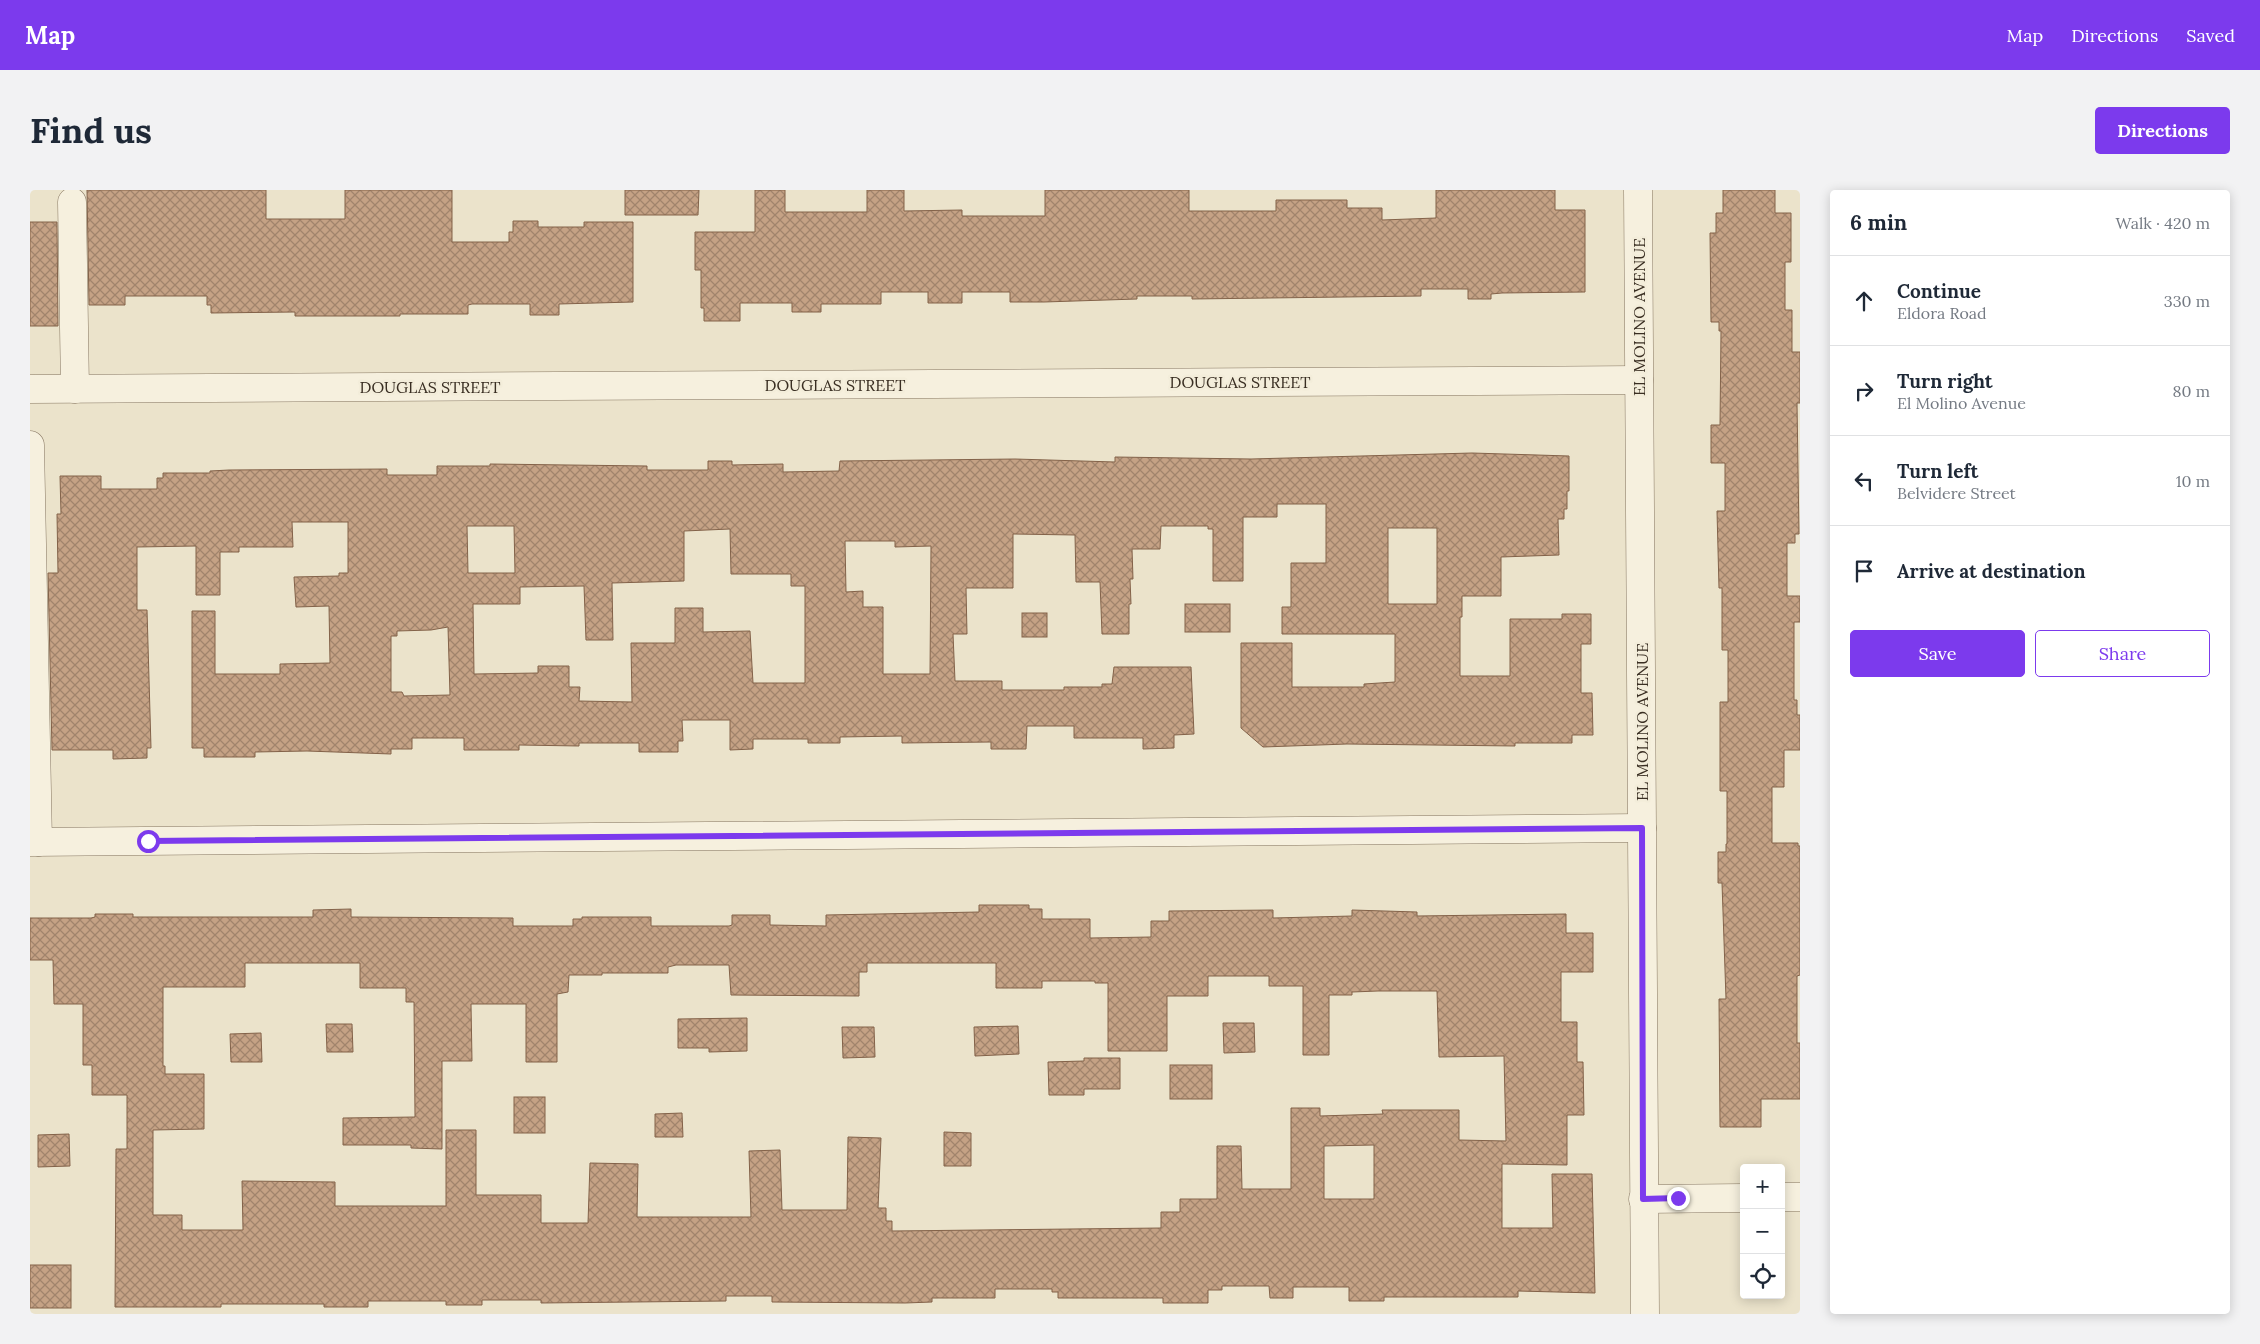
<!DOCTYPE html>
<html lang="en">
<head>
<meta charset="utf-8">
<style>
  :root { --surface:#fff; --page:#f2f2f3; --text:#1f2937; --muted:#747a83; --line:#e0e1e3; --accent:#7c3aed }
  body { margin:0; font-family:Lora,serif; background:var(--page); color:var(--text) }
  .controls { position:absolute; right:15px; bottom:15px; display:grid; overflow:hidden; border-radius:5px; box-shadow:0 2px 12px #0003 }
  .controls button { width:45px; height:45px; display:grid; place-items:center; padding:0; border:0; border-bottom:1px solid var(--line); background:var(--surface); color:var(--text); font:25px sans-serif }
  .stop { position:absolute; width:15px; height:15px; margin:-11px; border:4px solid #7c3aed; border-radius:50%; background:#fff }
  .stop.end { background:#7c3aed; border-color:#fff; box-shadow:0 1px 5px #0008 }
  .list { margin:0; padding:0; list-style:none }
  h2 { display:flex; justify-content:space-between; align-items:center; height:65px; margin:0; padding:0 20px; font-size:21px }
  h2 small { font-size:16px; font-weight:400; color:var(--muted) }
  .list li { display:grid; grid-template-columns:32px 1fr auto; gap:15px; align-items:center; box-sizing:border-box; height:90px; padding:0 20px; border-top:1px solid var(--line) }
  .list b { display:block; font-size:19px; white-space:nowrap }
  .list p { margin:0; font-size:16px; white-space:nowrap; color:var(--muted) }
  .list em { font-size:16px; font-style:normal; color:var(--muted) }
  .actions { display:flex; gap:10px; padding:15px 20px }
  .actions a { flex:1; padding:11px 0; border:1px solid var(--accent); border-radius:5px; text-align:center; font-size:18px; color:var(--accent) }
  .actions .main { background:var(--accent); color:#fff }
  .icon { flex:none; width:28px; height:28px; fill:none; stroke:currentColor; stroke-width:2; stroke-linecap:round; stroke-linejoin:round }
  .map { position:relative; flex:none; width:1770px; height:1124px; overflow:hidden; border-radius:5px }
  header { display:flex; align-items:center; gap:30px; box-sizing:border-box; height:70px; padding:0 25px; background:var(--accent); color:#fff }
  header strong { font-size:24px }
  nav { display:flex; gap:28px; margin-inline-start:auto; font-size:18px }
  .intro { display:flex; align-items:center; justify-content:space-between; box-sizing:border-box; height:120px; padding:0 30px }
  h1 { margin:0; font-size:35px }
  .button { padding:12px 22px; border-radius:5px; background:var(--accent); color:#fff; font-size:18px; font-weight:700 }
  main { display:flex; gap:30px; padding:0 30px }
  aside { flex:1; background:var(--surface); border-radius:5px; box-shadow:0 2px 12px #0003 }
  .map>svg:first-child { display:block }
  .building { fill:url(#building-cross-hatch); stroke:#836249; fill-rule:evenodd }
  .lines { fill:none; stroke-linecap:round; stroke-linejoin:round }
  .minor-casing { stroke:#867661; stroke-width:29 }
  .minor { stroke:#f6f0de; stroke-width:28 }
  .route { stroke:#7c3aed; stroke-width:6 }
  .labels { text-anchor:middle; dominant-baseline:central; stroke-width:5; stroke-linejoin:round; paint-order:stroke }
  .street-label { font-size:16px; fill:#392e22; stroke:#f3edda }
</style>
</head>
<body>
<header>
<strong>Map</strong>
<nav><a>Map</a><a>Directions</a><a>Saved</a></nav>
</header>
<div class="intro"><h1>Find us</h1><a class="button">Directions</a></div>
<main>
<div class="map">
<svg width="1770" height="1124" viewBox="0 0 1770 1124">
  <defs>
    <pattern id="building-cross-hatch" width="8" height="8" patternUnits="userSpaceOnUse" patternTransform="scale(1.25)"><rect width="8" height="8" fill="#c5a285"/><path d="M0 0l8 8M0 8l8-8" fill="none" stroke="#a1846c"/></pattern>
  </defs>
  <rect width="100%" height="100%" fill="#ebe3cb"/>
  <g class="building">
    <path d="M57 0H236V29H315V0H422V52H479V42H483V31H508V37H554V32H603V112L529 114V125H500V114H442L438 115V124H370V126H265V122L181 123V115H177V106H95V115H59Z"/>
    <path d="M595 0H669L668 25H595Z"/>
    <path d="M725 0H755V22H837V0H874V21L932 20V26H1015V0H1159V21H1246V10H1317V18H1352V30L1406 28V0H1525V20H1555V102L1472 103 1461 104V109H1438V99H1391V106L1162 109V106H1107V109L1014 112H980V102H932V113H898V102H851V114H791V122H762V113H710V131H674V118H671V80H665V42H725Z"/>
    <path d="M1693 0H1745V23H1761V72H1755V120H1762V162H1770V213H1767L1769 344H1765V353H1757V406H1770V432H1764V510H1767V525H1770V560H1754V597H1742V653H1768V656H1770V785L1767 786V853H1770V909H1731V937H1690L1689 809H1696L1692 693H1688V662H1696V654H1697V601H1690V512H1698V460H1692V398H1689L1687 321H1695V273H1681V235H1690L1691 141H1689V132H1681L1680 43H1686V23H1693Z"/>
    <path d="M0 32H27L28 136H0Z"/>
    <path d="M1442 263 1539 266V301H1537V319H1534V329H1528L1529 365 1471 367V406H1432V427H1430V486H1480V429H1532V424H1561V454H1551V503H1562L1563 545H1542V553H1485V556L1317 554 1233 557 1211 538V453H1262V497H1334V494L1365 492V444H1252V417H1261V373H1296V314H1247V327H1213V391H1183V339H1178V336H1131L1130 359H1102L1103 389H1100L1101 414H1099V444H1072L1070 392H1046L1045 345 983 344V398H936L937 444H923L925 491H972V500H1034V497H1072V494H1082L1084 477H1161L1164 544 1144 545V558L1113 559V548H1044V536H997L996 559H961V552L872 553V546L810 547V553H778V549H723V559L700 560V530H652L653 551H648V562H609V553H549V556L489 555V560H434V548H382V559H361V564L277 561 225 562V567H174V558H162V421H185V484H250V474L300 473 299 416 266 417 264 387 309 386V383H318V332H262L263 357H209V362H190V405H166V356L107 357V420H117L121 558H117V568L83 569V560H22L18 383H28L27 324H31L30 286H71V299H127V288H133V283H180V281L199 280 357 279V285H407V276H460V274L617 276V280H678V271H702V275L753 274V282L809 281 810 271 985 269 1085 272V267L1221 269ZM437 336H484L485 383H438ZM1358 338H1407V414H1358ZM700 339 701 384H761V396H775V493H723L720 441 673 442V418H645V453H601L602 512 549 511 550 497H539V476H508V483L444 484 443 414H490V397L554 396 556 450H583L582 393 654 391V341ZM815 351H865V357L901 356 900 484H853V417H833V401L816 402ZM418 437 420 505 374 506 372 502H361V446H367V441L401 440Z"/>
    <rect x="1155" y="414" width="45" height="28"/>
    <rect x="992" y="423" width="25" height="24"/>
    <path d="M949 715H999V719H1012V729H1060V748L1121 747V731H1139V721L1243 720V728L1322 726V720L1387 722V726L1536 724V743H1563V782H1531V832H1547V872H1553L1554 925H1537V975L1472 974V1038H1523L1522 984H1562L1565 1103 1488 1101V1107H1354V1111H1319V1097H1263V1108H1240L1239 1096H1192V1100H1178V1113H1133V1108H1028V1102H1022V1099H965V1108H902V1112L875 1113 742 1112V1106H696V1111L511 1113V1110H452V1115H416V1111H338V1117H294V1114H191V1117H85L86 959H97V905H62V875H53V814H24L23 770H0V728H61L65 727V724H103V727H283V720L321 719V727L483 728V736H543V729H552V727H621V736H699L702 735V725H740V735L796 736V725L949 722ZM215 773H330V798H376V812H384L385 927 313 928V955H381V958L412 959V871H442L441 814H496V872H527V804L538 802 539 785H572V783H638V777L646 775H699L701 805 829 806V782H837V773H966V798H1012V791H1065V793H1078V861H1137V806H1178V786H1239V796H1273V865H1299V805H1322V802L1348 801H1407L1409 867 1474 866 1476 951 1429 950V920H1352L1353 924 1290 926V918H1261V999H1212L1211 956H1187V1009H1150V1022H1131V1038L862 1041V1031H856V1018H848L851 948 818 947 817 1020H752L750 960 719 961 721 1027H607L608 974 560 973 558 1033H511V1005H446V940H416V1016H305V992L212 991 213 1040H152V1025H123V940L174 939V884H135V876H133V797H215ZM1344 955V1009H1294V956Z"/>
    <path d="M717 828V861L679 862V858H648V829Z"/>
    <path d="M1193 833H1224L1225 862 1194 863Z"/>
    <path d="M296 834H322L323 862H297Z"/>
    <path d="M988 836 989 864 945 866 944 837Z"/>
    <path d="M812 837H844L845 867 813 868Z"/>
    <path d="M231 843 232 872H201L200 844Z"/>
    <path d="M1054 868H1090V899H1054V905H1019L1018 872 1054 871Z"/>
    <rect x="1140" y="875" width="42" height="34"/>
    <rect x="484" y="907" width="31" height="36"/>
    <path d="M652 923 653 947H625V924Z"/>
    <path d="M914 942 941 943V976H914Z"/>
    <path d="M39 944 40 976 8 977V945Z"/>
    <rect x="0" y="1075" width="41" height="43"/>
  </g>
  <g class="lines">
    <defs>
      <g id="minor">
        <path d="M1608 0 1615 1124"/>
        <path d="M42 12 45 199"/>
        <path d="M0 199 1609 190"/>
        <path d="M0 255 8 652"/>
        <path d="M0 652 1612 638"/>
        <path d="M1751 1007H1770"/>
        <path d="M1613 1009 1714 1008"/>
      </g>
    </defs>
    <use href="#minor" class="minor-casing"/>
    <use href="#minor" class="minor"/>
  </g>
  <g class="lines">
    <path class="route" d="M118 651 1612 638 1613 1009 1648 1008"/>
  </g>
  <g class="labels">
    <g class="street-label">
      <text transform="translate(1609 127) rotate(-90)">EL MOLINO AVENUE</text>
      <text x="1210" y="192">DOUGLAS STREET</text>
      <text x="805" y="195">DOUGLAS STREET</text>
      <text x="400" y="197">DOUGLAS STREET</text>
      <text transform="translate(1612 532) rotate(-90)">EL MOLINO AVENUE</text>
    </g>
  </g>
</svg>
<div class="controls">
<button>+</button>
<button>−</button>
<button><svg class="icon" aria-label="locate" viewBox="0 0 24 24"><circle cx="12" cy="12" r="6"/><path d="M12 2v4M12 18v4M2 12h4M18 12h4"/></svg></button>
</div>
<div class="stop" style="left:118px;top:651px"></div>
<div class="stop end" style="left:1648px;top:1008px"></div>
</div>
<aside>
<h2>6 min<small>Walk · 420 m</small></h2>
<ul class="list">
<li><svg class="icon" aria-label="ahead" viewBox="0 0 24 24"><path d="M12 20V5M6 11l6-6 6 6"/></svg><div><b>Continue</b><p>Eldora Road</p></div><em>330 m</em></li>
<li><svg class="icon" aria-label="right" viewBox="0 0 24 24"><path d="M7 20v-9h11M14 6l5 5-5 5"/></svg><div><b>Turn right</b><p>El Molino Avenue</p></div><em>80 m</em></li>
<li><svg class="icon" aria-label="left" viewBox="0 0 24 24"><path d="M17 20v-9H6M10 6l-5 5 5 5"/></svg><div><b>Turn left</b><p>Belvidere Street</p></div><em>10 m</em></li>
<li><svg class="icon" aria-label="arrive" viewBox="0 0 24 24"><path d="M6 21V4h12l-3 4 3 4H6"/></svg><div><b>Arrive at destination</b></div></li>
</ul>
<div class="actions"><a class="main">Save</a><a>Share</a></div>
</aside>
</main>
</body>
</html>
